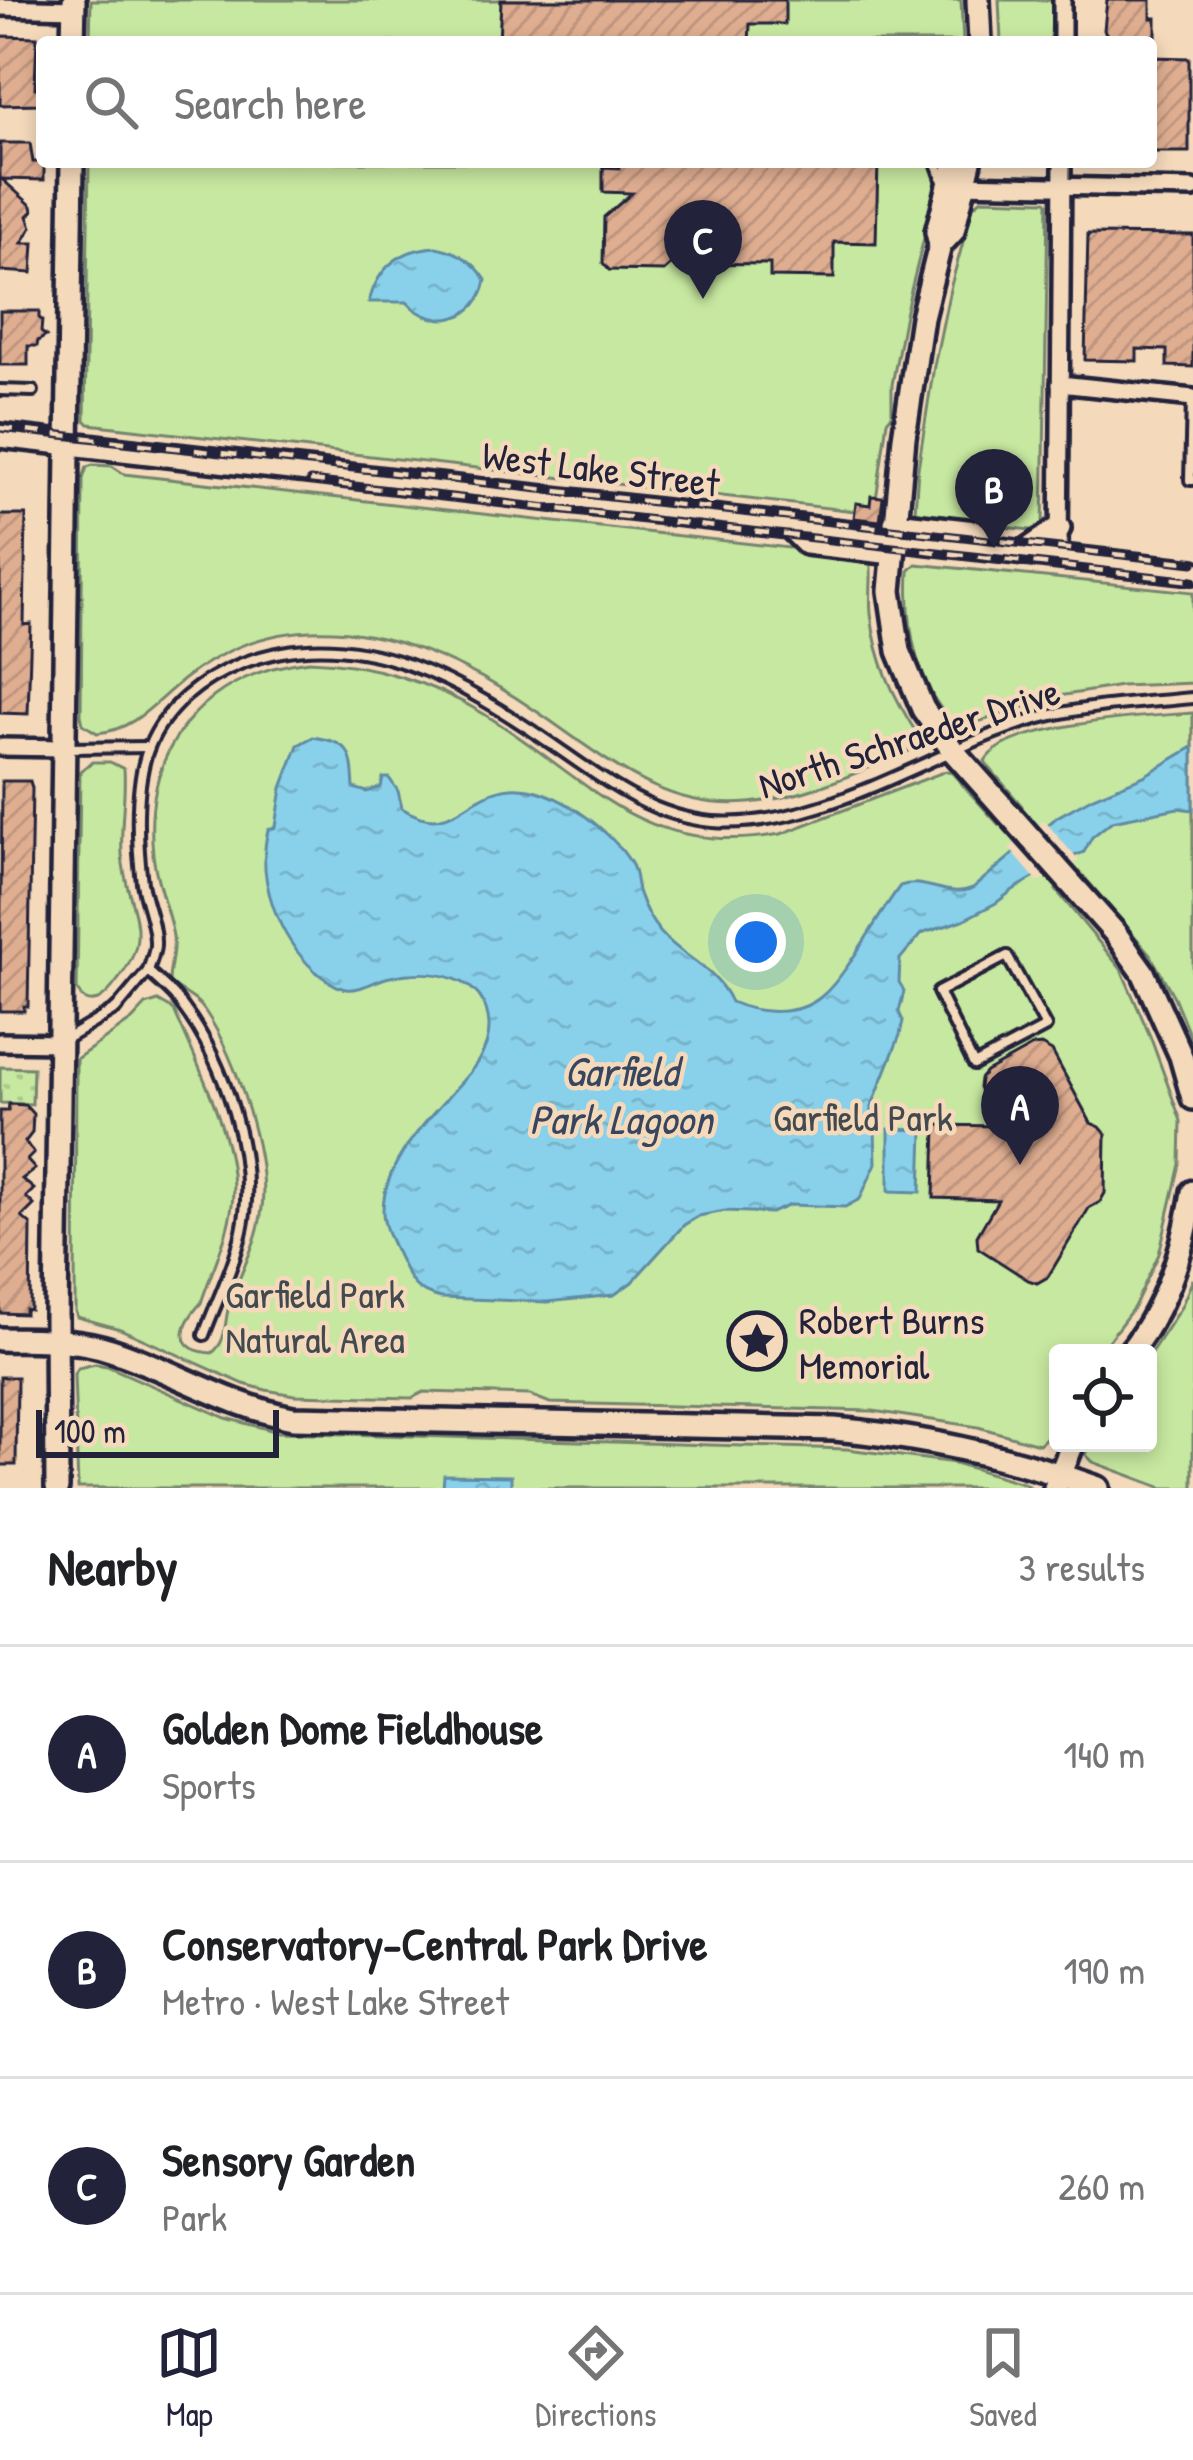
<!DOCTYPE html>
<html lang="en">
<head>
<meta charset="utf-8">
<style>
  :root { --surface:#fff; --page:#f6f6f6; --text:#202124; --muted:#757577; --line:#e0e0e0; --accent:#22223b }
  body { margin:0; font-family:"Patrick Hand",sans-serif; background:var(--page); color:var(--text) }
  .controls { position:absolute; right:36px; bottom:36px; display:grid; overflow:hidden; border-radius:12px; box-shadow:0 6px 18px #0003 }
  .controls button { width:108px; height:108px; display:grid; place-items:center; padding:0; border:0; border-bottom:3px solid var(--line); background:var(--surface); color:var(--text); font:60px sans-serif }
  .scale { position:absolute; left:36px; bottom:30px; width:243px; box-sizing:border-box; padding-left:12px; border:6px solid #22223b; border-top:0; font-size:33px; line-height:42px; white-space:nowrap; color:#22223b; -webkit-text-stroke:9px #f4d9bb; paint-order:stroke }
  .you { position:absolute; left:756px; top:942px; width:42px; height:42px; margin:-30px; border:9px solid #fff; border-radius:50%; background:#1a73e8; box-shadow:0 0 0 18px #1a73e833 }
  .badge { display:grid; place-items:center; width:78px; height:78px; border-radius:50%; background:var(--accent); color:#fff; font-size:39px; font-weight:700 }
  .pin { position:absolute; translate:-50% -99px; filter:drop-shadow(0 3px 6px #0008) }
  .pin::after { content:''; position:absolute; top:63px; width:42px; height:36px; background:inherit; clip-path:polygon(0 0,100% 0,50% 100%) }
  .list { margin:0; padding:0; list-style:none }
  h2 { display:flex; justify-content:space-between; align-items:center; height:156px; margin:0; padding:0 48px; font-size:51px }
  h2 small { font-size:39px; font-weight:400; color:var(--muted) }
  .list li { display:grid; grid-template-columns:78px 1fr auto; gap:36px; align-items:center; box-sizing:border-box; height:216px; padding:0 48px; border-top:3px solid var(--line) }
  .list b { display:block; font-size:45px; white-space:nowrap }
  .list p { margin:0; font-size:39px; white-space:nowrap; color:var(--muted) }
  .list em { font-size:39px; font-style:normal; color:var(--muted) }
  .icon { flex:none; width:66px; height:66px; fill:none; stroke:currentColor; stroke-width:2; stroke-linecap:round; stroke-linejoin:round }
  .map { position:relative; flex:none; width:1193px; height:1488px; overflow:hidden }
  .search { position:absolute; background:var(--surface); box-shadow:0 6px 18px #0003; left:36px; right:36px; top:36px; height:132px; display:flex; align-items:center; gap:30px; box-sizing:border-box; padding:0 42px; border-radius:12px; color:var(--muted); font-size:45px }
  .sheet { height:804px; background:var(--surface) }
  nav { display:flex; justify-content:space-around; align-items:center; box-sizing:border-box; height:168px; border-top:3px solid var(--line); background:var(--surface); font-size:33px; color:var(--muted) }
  nav a { display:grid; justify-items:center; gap:6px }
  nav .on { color:var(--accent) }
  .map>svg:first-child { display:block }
  .grass { fill:url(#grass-dots); stroke:#74856e; stroke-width:3 }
  .park { fill:#c7e8a0; stroke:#74856e; stroke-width:3 }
  .water { fill:url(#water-ripples); stroke:#608ba4; stroke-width:3 }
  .pier { fill:#f4d9bb }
  .building { fill:url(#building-hatch); stroke:#22223b; stroke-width:3 }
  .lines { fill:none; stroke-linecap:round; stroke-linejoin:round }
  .lane-casing { stroke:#22223b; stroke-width:16 }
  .street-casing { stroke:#22223b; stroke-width:24 }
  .secondary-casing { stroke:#22223b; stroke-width:30 }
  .lane { stroke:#f4d9bb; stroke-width:8 }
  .street { stroke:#f4d9bb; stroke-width:15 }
  .secondary { stroke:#f4d9bb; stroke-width:21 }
  .rail-casing { stroke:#22223b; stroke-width:9 }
  .rail { stroke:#f4d9bb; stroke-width:4.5; stroke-dasharray:14; stroke-linecap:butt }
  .labels { text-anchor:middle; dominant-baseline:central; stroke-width:9; stroke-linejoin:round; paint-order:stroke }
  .street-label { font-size:39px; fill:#22223b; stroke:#f4d9bb }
  .park-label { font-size:39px; fill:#434a4f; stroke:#f4d9bb }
  .poi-label { font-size:39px; fill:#22223b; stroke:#f4d9bb; text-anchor:start }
  .water-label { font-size:42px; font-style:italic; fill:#37455e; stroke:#f4d9bb }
</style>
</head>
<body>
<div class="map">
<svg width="1193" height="1488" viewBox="0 0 1193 1488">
  <defs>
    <pattern id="grass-dots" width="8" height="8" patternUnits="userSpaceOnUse" patternTransform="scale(3)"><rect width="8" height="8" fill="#c7e8a0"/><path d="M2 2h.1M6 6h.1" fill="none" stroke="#abc78b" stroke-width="1.8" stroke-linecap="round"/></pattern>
    <pattern id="water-ripples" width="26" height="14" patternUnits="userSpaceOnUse" patternTransform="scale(3)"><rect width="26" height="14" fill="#89d1ea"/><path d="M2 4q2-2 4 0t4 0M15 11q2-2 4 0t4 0" fill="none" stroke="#76b3ca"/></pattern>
    <pattern id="building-hatch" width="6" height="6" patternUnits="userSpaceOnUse" patternTransform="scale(3)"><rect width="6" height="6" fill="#dfae91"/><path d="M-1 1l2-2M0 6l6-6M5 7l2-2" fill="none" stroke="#bf957e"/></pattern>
  </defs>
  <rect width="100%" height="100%" fill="#f4d9bb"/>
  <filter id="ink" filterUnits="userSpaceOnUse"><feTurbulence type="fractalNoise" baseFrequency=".00833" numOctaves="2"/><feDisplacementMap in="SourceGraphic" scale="24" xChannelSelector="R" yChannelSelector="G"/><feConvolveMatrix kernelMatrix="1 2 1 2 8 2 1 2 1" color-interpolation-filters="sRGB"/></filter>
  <g filter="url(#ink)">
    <path class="grass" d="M0 1067 33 1068 32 1104 0 1103Z"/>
    <g class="park">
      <path d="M91 0H961L963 42H90Z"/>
      <path d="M999 0H1052L1051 42H1001Z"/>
      <path d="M89 162H932L938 193 929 218 905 314 892 385V415L887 421 875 507 872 513 89 424 85 420Z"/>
      <path d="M982 199 1046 201 1048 203 1043 527 1040 531 921 518 915 512 918 468 934 366 950 289 973 206Z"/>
      <path d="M93 465 112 466 124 474 870 557C873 575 869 595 871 614 876 661 894 698 919 737L914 749C860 771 808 797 749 803 661 811 603 756 536 711 478 671 404 634 333 631 280 628 231 644 188 676 158 698 137 730 97 733L83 724 81 715 83 479 87 467Z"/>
      <path d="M916 564 1193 592V683L1121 686 1059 696 959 728C915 690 906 626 909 571Z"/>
      <path d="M309 661C370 663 431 682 484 714 591 779 639 859 781 834L946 771 952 773 999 825 1022 806 988 766 985 761C1006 723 1150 716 1193 713V1043L1174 997 1150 954 1080 872 1056 890 1121 969 1150 1036 1181 1121 1180 1164 1159 1254 1134 1307 1099 1353H1058C1058 1383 1066 1425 1039 1444L978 1427 873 1411 550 1403 530 1395 424 1392 412 1398 294 1395 266 1390 244 1384 120 1329 77 1317 75 1311 76 1059 132 1020 146 1005 158 1001 174 1010C197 1064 240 1146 232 1205 228 1238 211 1272 201 1303 180 1326 173 1350 212 1353 229 1340 223 1321 230 1303 240 1273 256 1246 261 1215 271 1161 236 1056 205 1011 196 997 181 993 169 982 169 967 175 952 173 936 168 908 156 883 153 854 142 747 203 674 309 661Z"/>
      <path d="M92 762H110L124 769C126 797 120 826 122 854 125 907 157 931 118 980 113 987 106 996 98 1000 86 1004 81 998 77 989L80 771Z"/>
      <path d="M1193 1279V1488H1163L1093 1462 1086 1455 1091 1443H1148V1357L1181 1307Z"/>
      <path d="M95 1364 107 1366 226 1418 278 1432 847 1449 955 1463 1026 1484 1030 1488H78L74 1374 78 1368Z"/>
    </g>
    <g class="water">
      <path d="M436 247C458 251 474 261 486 280 479 321 434 332 407 302H369C378 267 400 249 436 247Z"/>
      <path d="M313 737C351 743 352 752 354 788L367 792 381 787 383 778H389L398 791 402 808C451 840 465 792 511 788 553 785 612 830 632 865 636 873 636 882 638 891 643 906 650 920 660 932 684 959 715 967 731 1002 758 1014 798 1017 822 996 847 975 878 915 900 886 926 877 947 899 973 888L1057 817 1093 797 1144 776 1193 747V810L1178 808 1112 821 1092 837 1084 852 1062 861 1013 890 996 903 963 920 921 934 900 959 899 982 904 991 899 1012 903 1021 900 1035 871 1108 875 1129 876 1163 860 1199 845 1207 790 1205 771 1213 725 1211 699 1216 684 1225 632 1282 614 1295 547 1302 441 1298C414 1292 409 1280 398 1256 392 1243 384 1228 383 1213 382 1164 425 1123 455 1089 471 1072 490 1051 489 1026 487 974 430 968 390 977 375 980 361 991 346 989 335 987 324 978 315 971 278 937 256 879 268 830L276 827 282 788 298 745Z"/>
      <path d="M889 1129 923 1130 921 1192 889 1191Z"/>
      <path d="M444 1475 511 1476V1488H443Z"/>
    </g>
    <path class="pier" d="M1044 820 1079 861 1038 882 1009 848Z"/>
    <g class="building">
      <path d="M501 0H785V24H750L749 42H499Z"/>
      <path d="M1107 0H1151V18H1156V42H1112L1104 30Z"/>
      <path d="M0 36 37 37 35 88H39V104L0 105Z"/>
      <path d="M1151 57 1189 58V152H1151Z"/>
      <path d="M0 143H30L33 162H44V180L2 179 32 206 33 211 28 216 32 227 22 243H34L32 273 0 271Z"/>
      <path d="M619 162H878L876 243 834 242V278L770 277V264L673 263 664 271 609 270 603 263 604 217 632 193 603 192V167L619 168Z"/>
      <path d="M1088 234 1193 235V367L1167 366V350L1137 349V361L1085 360Z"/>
      <path d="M0 311H39V318L42 320 41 332 46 336 38 341 37 346H28V365H0Z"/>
      <path d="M871 496 883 497 880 521 854 518 856 503 870 505Z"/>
      <path d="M0 515H26L24 625 31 624 28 714 0 713Z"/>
      <path d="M2 781H30L32 788 28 1006H24V1011H0Z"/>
      <path d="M1041 1045 1052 1051 1091 1123 1100 1127 1106 1134 1105 1193 1100 1202 1089 1208 1048 1277 1037 1283 1028 1280 978 1248 977 1236 998 1200 934 1198 936 1125 999 1126 979 1088 980 1079 986 1072 1033 1046Z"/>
      <path d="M9 1104 25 1105 33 1114 32 1133 25 1142 34 1153 27 1160 35 1169 22 1179 34 1189 26 1197 34 1205 22 1217 31 1225 30 1310 25 1309V1314L0 1313V1111H8Z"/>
      <path d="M0 1377H17L16 1465H0Z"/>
    </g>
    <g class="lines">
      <defs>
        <g id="lane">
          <path d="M936 162 942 179 945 181"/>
          <path d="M0 390 33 391"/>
          <path d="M1192 400 1190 480H1193"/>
          <path d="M66 748 149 747"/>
          <path d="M1007 956 1046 1027 974 1065 938 992Z"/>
          <path d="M61 1042 116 1009 148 971"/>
          <path d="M204 1335C217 1300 234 1267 242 1231 258 1159 225 1062 181 1004 173 992 159 982 148 971 150 963 155 953 155 945 156 925 145 902 142 883 137 843 134 785 149 747 165 707 202 679 240 664 358 617 465 684 559 749 606 782 653 817 713 822 824 830 936 747 1040 718 1089 705 1143 703 1193 698"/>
        </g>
        <g id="street">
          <path d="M0 7 74 9"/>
          <path d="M1062 42V0"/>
          <path d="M959 184 1193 189"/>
          <path d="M1060 384 1193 398"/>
          <path d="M1059 557 1062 162"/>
          <path d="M0 747 64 748"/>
          <path d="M0 1042 60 1043"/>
        </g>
        <g id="secondary">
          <path d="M978 0 980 42"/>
          <path d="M73 42 74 0"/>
          <path d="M955 162 937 232 940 245 922 317 904 437 890 591 899 651 923 709 954 752 1115 933 1143 972 1181 1056 1193 1098"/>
          <path d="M940 245 953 231 970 162"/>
          <path d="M0 436 1193 572"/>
          <path d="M895 523 975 532 991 549"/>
          <path d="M789 526 806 543 893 553"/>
          <path d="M1023 553 1059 528"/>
          <path d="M0 1339C37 1340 75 1338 111 1350 173 1370 228 1406 293 1418L834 1429C925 1437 1012 1457 1098 1488"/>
          <path d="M1129 1353C1166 1308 1184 1248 1193 1192"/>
          <path d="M57 1488 56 1316 72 162"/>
          <path d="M1055 1488 1073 1443"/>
        </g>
      </defs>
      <use href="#lane" class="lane-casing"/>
      <use href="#street" class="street-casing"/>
      <use href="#secondary" class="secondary-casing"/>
      <use href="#lane" class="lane"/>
      <use href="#street" class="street"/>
      <use href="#secondary" class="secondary"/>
      <defs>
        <g id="rail">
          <path d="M0 428 1193 563"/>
          <path d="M310 481 1193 581"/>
        </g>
      </defs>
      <use href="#rail" class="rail-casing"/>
      <use href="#rail" class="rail"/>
    </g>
  </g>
  <defs>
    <symbol id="sight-ring" viewBox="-11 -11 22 22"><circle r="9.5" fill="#f4d9bb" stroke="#22223b" stroke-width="1.5"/><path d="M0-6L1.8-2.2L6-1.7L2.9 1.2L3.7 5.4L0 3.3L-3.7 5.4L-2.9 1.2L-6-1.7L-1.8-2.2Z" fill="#22223b"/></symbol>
  </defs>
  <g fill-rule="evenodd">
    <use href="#sight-ring" x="724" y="1308" width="66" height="66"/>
  </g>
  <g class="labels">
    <g class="street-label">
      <text transform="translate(601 468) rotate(7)">West Lake Street</text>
      <text transform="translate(909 737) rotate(-18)">North Schraeder Drive</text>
    </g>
    <g class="park-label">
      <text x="863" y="1116">Garfield Park</text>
      <text x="315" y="1293">Garfield Park<tspan x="315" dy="45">Natural Area</tspan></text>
    </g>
    <g class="poi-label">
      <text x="799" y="1319">Robert Burns<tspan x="799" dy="45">Memorial</tspan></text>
    </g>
    <g class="water-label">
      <text x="621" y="1070">Garfield<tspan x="621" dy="48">Park Lagoon</tspan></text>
    </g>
  </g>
</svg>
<div class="controls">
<button><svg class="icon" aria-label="locate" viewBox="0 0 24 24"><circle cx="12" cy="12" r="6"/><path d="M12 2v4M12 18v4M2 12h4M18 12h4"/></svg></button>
</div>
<div class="scale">100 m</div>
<div class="you"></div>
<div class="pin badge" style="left:1020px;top:1165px">A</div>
<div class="pin badge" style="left:994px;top:548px">B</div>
<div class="pin badge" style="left:703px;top:299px">C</div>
<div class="search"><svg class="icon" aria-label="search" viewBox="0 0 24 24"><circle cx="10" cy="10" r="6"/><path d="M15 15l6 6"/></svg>Search here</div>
</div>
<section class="sheet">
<h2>Nearby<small>3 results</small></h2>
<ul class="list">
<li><span class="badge">A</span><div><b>Golden Dome Fieldhouse</b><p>Sports</p></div><em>140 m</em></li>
<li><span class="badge">B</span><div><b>Conservatory-Central Park Drive</b><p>Metro · West Lake Street</p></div><em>190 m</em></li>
<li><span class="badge">C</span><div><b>Sensory Garden</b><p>Park</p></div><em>260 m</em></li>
</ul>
</section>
<nav>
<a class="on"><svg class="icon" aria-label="map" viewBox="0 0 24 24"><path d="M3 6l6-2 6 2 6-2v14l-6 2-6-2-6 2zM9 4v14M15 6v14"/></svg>Map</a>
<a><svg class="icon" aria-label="directions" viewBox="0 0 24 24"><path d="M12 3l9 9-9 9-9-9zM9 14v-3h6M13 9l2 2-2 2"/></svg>Directions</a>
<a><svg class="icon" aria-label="saved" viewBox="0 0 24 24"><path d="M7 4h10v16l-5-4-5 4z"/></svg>Saved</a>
</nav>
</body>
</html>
